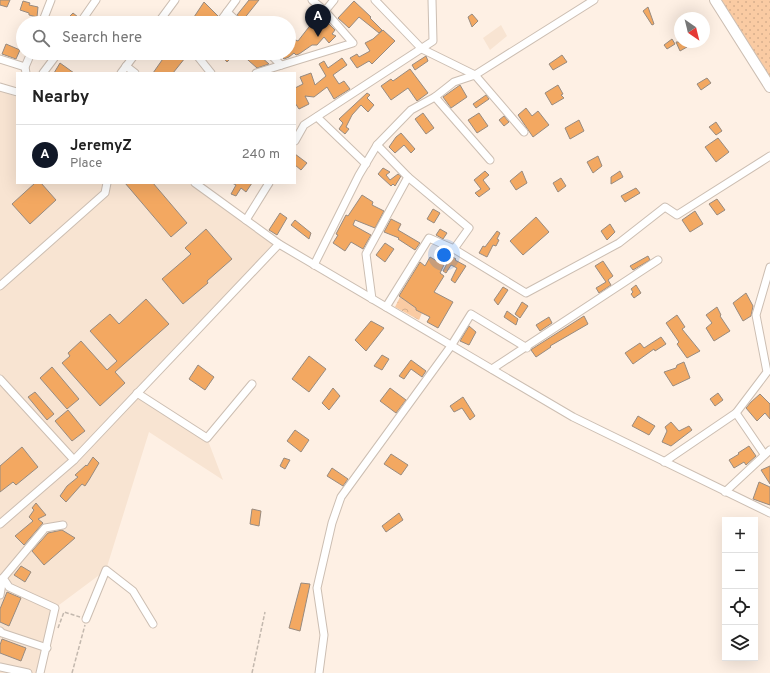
<!DOCTYPE html>
<html lang="en">
<head>
<meta charset="utf-8">
<style>
  :root { --surface:#fff; --page:#f2f2f2; --text:#222; --muted:#767676; --line:#e0e0e0; --accent:#111827 }
  body { margin:0; font-family:Overpass,sans-serif; background:var(--page); color:var(--text) }
  .controls { position:absolute; right:12px; bottom:12px; display:grid; overflow:hidden; border-radius:0px; box-shadow:0 4px 16px #0002 }
  .controls button { width:36px; height:36px; display:grid; place-items:center; padding:0; border:0; border-bottom:1px solid var(--line); background:var(--surface); color:var(--text); font:20px sans-serif }
  .compass { position:absolute; left:674px; top:12px; width:36px; height:36px; border-radius:50%; background:var(--surface); box-shadow:0 4px 16px #0002; rotate:145deg }
  .you { position:absolute; left:444px; top:255px; width:14px; height:14px; margin:-10px; border:3px solid #fff; border-radius:50%; background:#1a73e8; box-shadow:0 0 0 6px #1a73e833 }
  .badge { display:grid; place-items:center; width:26px; height:26px; border-radius:50%; background:var(--accent); color:#fff; font-size:13px; font-weight:700 }
  .pin { position:absolute; translate:-50% -33px; filter:drop-shadow(0 1px 2px #0008) }
  .pin::after { content:''; position:absolute; top:21px; width:14px; height:12px; background:inherit; clip-path:polygon(0 0,100% 0,50% 100%) }
  .list { margin:0; padding:0; list-style:none }
  h2 { display:flex; justify-content:space-between; align-items:center; height:52px; margin:0; padding:0 16px; font-size:17px }
  h2 small { font-size:13px; font-weight:400; color:var(--muted) }
  .list li { display:grid; grid-template-columns:26px 1fr auto; gap:12px; align-items:center; box-sizing:border-box; height:60px; padding:0 16px; border-top:1px solid var(--line) }
  .list b { display:block; font-size:15px; white-space:nowrap }
  .list p { margin:0; font-size:13px; white-space:nowrap; color:var(--muted) }
  .list em { font-size:13px; font-style:normal; color:var(--muted) }
  .icon { flex:none; width:22px; height:22px; fill:none; stroke:currentColor; stroke-width:2; stroke-linecap:round; stroke-linejoin:round }
  .map { position:relative; flex:none; width:770px; height:673px; overflow:hidden }
  .search { position:absolute; background:var(--surface); box-shadow:0 4px 16px #0002; left:16px; top:16px; width:280px; height:44px; display:flex; align-items:center; gap:10px; box-sizing:border-box; padding:0 14px; border-radius:22px; color:var(--muted); font-size:15px }
  .panel { position:absolute; background:var(--surface); box-shadow:0 4px 16px #0002; left:16px; top:72px; width:280px; height:112px; border-radius:0px }
  .map>svg:first-child { display:block }
  .built { fill:#f8e4d2 }
  .grass { fill:url(#grass-dots) }
  .park { fill:url(#park-crowns) }
  .building { fill:#f3a861; stroke:#988b80 }
  .lines { fill:none; stroke-linecap:round; stroke-linejoin:round }
  .minor-casing { stroke:#ccbeb2; stroke-width:9 }
  .secondary-casing { stroke:#ccbeb2; stroke-width:12 }
  .path { stroke:#c3b8ae; stroke-width:1.5; stroke-dasharray:4 2; stroke-linecap:butt }
  .minor { stroke:#fff; stroke-width:7 }
  .secondary { stroke:#fff; stroke-width:10 }
</style>
</head>
<body>
<div class="map">
<svg width="770" height="673" viewBox="0 0 770 673">
  <defs>
    <pattern id="grass-dots" width="8" height="8" patternUnits="userSpaceOnUse"><rect width="8" height="8" fill="#facba3"/><path d="M2 2h.1M6 6h.1" fill="none" stroke="#d7af8d" stroke-width="1.8" stroke-linecap="round"/></pattern>
    <pattern id="park-crowns" width="20" height="18" patternUnits="userSpaceOnUse"><rect width="20" height="18" fill="#facba3"/><path d="M2 6a3 3 0 1 1 6 0M12 15a3 3 0 1 1 6 0" fill="none" stroke="#d7af8d"/></pattern>
  </defs>
  <rect width="100%" height="100%" fill="#fef0e4"/>
  <g class="built">
    <path d="M501 25 507 36 490 50 483 38Z"/>
    <path d="M0 91 17 97V183H195L279 244 137 393 207 438 223 480 149 432 106 570 55 608 47 648 44 673H0Z"/>
  </g>
  <path class="grass" d="M720 0H770V78Z"/>
  <path class="park" d="M429 276 433 278 416 309 422 313 419 320 395 307 400 297 411 304Z"/>
  <g class="building">
    <path d="M0 0H10L7 7 0 5Z"/>
    <path d="M249 0H259L243 20 237 15Z"/>
    <path d="M23 1 30 3 29 5 38 7 37 17 29 15V13L20 10Z"/>
    <path d="M354 1 371 17 370 18 382 30 379 33 359 17 349 28 338 18Z"/>
    <path d="M204 2 218 16 214 22 190 23Z"/>
    <path d="M648 7 654 24 652 25 643 11Z"/>
    <path d="M73 13 78 17 74 23H63Z"/>
    <path d="M319 14 335 30 332 34 336 36 329 43 324 37 317 45H312L299 54 296 55 294 53 289 57 284 59 283 58 280 53H289V43L293 39 298 41Z"/>
    <path d="M472 14 478 21 472 27 468 17Z"/>
    <path d="M383 30 395 41 372 64 369 61 357 68 350 58 357 54 359 57 370 51 365 43 373 39Z"/>
    <path d="M672 39 675 44 667 49 664 45Z"/>
    <path d="M676 42H684L687 47 680 51Z"/>
    <path d="M6 44 20 50 16 59 2 54Z"/>
    <path d="M167 53H189L173 73H153Z"/>
    <path d="M219 53H236L227 62Z"/>
    <path d="M240 53H261L260 56 269 64 257 68Z"/>
    <path d="M562 55 567 62 553 70 549 64Z"/>
    <path d="M426 56 428 61 415 70 412 65Z"/>
    <path d="M342 58 347 65 333 75 339 84 344 81 350 89 334 99 327 87 314 97 305 96 309 104 299 109 295 103V88L303 84 300 77 311 73 315 85 326 76 319 64 324 61 328 68Z"/>
    <path d="M60 63 74 73H54Z"/>
    <path d="M410 69 428 93 417 101 408 88 391 100 381 86 391 79 393 81Z"/>
    <path d="M707 78 711 83 701 90 697 84Z"/>
    <path d="M460 85 467 97 451 108 443 97Z"/>
    <path d="M558 85 563 94 561 95 564 98 552 105 545 93Z"/>
    <path d="M367 93 370 95 367 98 374 105 368 112 361 105 352 115 346 127 349 129 345 134 339 129 343 123 339 119Z"/>
    <path d="M486 95 489 99 476 108 473 104Z"/>
    <path d="M526 108 532 116 538 111 549 125 533 137 518 115Z"/>
    <path d="M423 113 434 128 426 134 415 119Z"/>
    <path d="M479 113 488 126 477 133 468 120Z"/>
    <path d="M504 116 509 122 504 126 499 120Z"/>
    <path d="M579 120 584 131 570 139 565 128Z"/>
    <path d="M716 122 722 131 716 135 709 127Z"/>
    <path d="M401 133 415 149 411 153 404 145 395 153 389 147 396 137Z"/>
    <path d="M718 138 729 152 716 162 705 147Z"/>
    <path d="M295 154 307 163 301 170 295 165Z"/>
    <path d="M598 156 602 166 593 173 587 162Z"/>
    <path d="M383 168 390 172 386 175 390 180 398 174 401 176 395 186 393 184 391 186 378 174Z"/>
    <path d="M485 171 489 175 483 180 490 189 479 197 475 193 481 189 474 180Z"/>
    <path d="M522 171 527 183 516 190 510 181Z"/>
    <path d="M620 171 623 177 611 184V177Z"/>
    <path d="M561 178 566 186 558 192 553 183Z"/>
    <path d="M35 183H41L56 200 30 224 12 204Z"/>
    <path d="M125 183H153L187 223 171 237Z"/>
    <path d="M232 183H252L246 192 241 188 236 196 231 194 236 185Z"/>
    <path d="M636 188 640 193 625 202 621 196Z"/>
    <path d="M362 195 373 202 372 205 384 211 375 228 355 220 353 225 371 235 363 249 351 242 345 251 333 243 338 235 336 234 346 215 348 216Z"/>
    <path d="M717 199 725 210 717 215 709 204Z"/>
    <path d="M433 209 440 213 434 223 427 219Z"/>
    <path d="M695 211 703 224 690 232 682 220Z"/>
    <path d="M280 213 287 218 277 235 269 230Z"/>
    <path d="M536 217 549 232 523 255 510 241Z"/>
    <path d="M391 219 401 224 398 230 420 243 415 250 398 239 399 238 384 232Z"/>
    <path d="M295 220 311 233 309 239 291 225Z"/>
    <path d="M610 224 615 232 607 240 601 231Z"/>
    <path d="M206 229 232 259 207 281 208 283 183 304 162 279 191 254 185 248Z"/>
    <path d="M440 229 447 233 443 239 436 235Z"/>
    <path d="M497 231 500 233 497 239 499 240 496 246 493 245 487 257 479 253 483 246 485 247Z"/>
    <path d="M385 243 394 249 385 262 376 255Z"/>
    <path d="M451 256 456 259 455 260 466 266 455 283 451 280 457 268 451 265 446 273 443 271Z"/>
    <path d="M648 256 650 260 633 270 630 266Z"/>
    <path d="M430 257 437 261 438 260 444 265 440 273 444 276 434 292 453 302 438 328 427 322 430 317 416 310V308L399 296 420 262 425 266Z"/>
    <path d="M603 261 613 276 608 280 611 285 599 293 596 288 606 282 595 266Z"/>
    <path d="M636 285 641 293 634 298 631 294 633 292 631 289Z"/>
    <path d="M503 287 508 290 498 305 494 300Z"/>
    <path d="M746 293 753 306 751 316 743 321 733 303Z"/>
    <path d="M146 299 169 324 115 372 125 383 100 406 62 363 70 356 68 353 81 341 107 370 117 361 90 331 110 314 119 324Z"/>
    <path d="M522 302 528 306 520 318 515 314Z"/>
    <path d="M717 307 721 315 720 316 730 331 714 341 706 328 712 323 706 315Z"/>
    <path d="M507 311 518 319 516 325 504 317Z"/>
    <path d="M677 315 685 327 682 329 700 351 687 358 677 344 679 342 666 323Z"/>
    <path d="M584 316 588 324 550 346 551 347 536 357 531 350 532 349Z"/>
    <path d="M549 317 552 323 540 331 536 325Z"/>
    <path d="M371 321 384 328 366 351 355 340Z"/>
    <path d="M469 326 476 332 469 345 460 341Z"/>
    <path d="M661 337 666 344 655 351 654 349 633 364 625 353 640 343 644 348Z"/>
    <path d="M382 355 389 359 382 370 374 366Z"/>
    <path d="M309 356 326 369 309 392 292 379Z"/>
    <path d="M411 360 426 371 422 377 411 369 404 379 399 376Z"/>
    <path d="M684 362 690 378 673 386 664 372 676 368 677 365Z"/>
    <path d="M198 365 214 377 205 390 189 379Z"/>
    <path d="M52 367 79 399 67 409 40 378Z"/>
    <path d="M333 388 340 396 329 410 322 403Z"/>
    <path d="M390 388 406 400 396 413 380 401Z"/>
    <path d="M35 392 54 414 47 420 28 397Z"/>
    <path d="M718 393 723 400 715 406 710 399Z"/>
    <path d="M760 394 770 404V419L765 413 757 421 746 408 751 402Z"/>
    <path d="M463 397 475 416 470 420 462 408 454 412 450 406Z"/>
    <path d="M68 410 85 431 72 441 55 421Z"/>
    <path d="M638 416 655 426 649 435 632 426Z"/>
    <path d="M671 422 679 431 689 426 692 430 671 446 662 442 667 431 665 427Z"/>
    <path d="M295 430 309 440 301 452 287 441Z"/>
    <path d="M749 446 756 456 746 465 744 462 734 468 729 460 739 454 738 453Z"/>
    <path d="M22 447 38 467 16 485 13 482 0 492V466Z"/>
    <path d="M391 454 408 465 401 475 384 464Z"/>
    <path d="M93 457 99 463 89 480 85 486 82 484 66 502 60 496 67 486 78 477 75 475 86 465 87 466Z"/>
    <path d="M284 458 290 460 285 469 280 466Z"/>
    <path d="M770 466V484L761 470Z"/>
    <path d="M332 468 348 479 343 486 327 476Z"/>
    <path d="M759 482 770 487V505L753 499Z"/>
    <path d="M36 503 46 515 38 519 43 523 24 545 15 536 33 521 29 517 34 510 32 508Z"/>
    <path d="M252 509 261 511 259 526 250 524Z"/>
    <path d="M399 513 403 520 386 532 382 526Z"/>
    <path d="M62 530 75 538 44 565 32 551 48 533Z"/>
    <path d="M21 566 31 572 25 582 14 575Z"/>
    <path d="M301 583 310 584 300 631 289 628Z"/>
    <path d="M7 592 21 598 9 626 0 622V609Z"/>
    <path d="M2 639 26 648 21 661 0 653V645Z"/>
  </g>
  <g class="lines">
    <defs>
      <g id="minor">
        <path d="M312 0 325 11"/>
        <path d="M375 0 422 49 475 75 594 0"/>
        <path d="M227 12 239 23"/>
        <path d="M42 23 51 0"/>
        <path d="M80 23 96 0"/>
        <path d="M158 23 175 0"/>
        <path d="M219 23 236 0"/>
        <path d="M195 53 211 73"/>
        <path d="M269 53 281 65"/>
        <path d="M0 59 25 67"/>
        <path d="M126 66 135 73"/>
        <path d="M26 73 25 67 31 53"/>
        <path d="M43 73 58 53"/>
        <path d="M121 73 136 53"/>
        <path d="M256 73 353 43 325 11 334 0"/>
        <path d="M0 87 17 92"/>
        <path d="M435 97 490 160"/>
        <path d="M317 117 366 164"/>
        <path d="M295 141 304 125 433 41 432 0"/>
        <path d="M408 177 469 228 454 249"/>
        <path d="M246 220 269 183"/>
        <path d="M279 244 573 417 770 513"/>
        <path d="M314 265 359 175 377 145 411 110 435 97 454 82 475 75 524 132"/>
        <path d="M0 286 105 193 107 183"/>
        <path d="M372 299 366 254 408 177 377 145"/>
        <path d="M386 307 429 238 454 249 526 293 619 243 665 207 677 215 770 156"/>
        <path d="M492 369 658 260"/>
        <path d="M0 379 74 460"/>
        <path d="M137 393 207 438 252 384"/>
        <path d="M764 454 736 413 767 372 756 315 770 267"/>
        <path d="M664 462 736 413"/>
        <path d="M725 492 770 450"/>
        <path d="M0 524 74 460 279 244 195 183"/>
        <path d="M0 595 3 578"/>
        <path d="M86 619 106 570 133 591 153 624"/>
        <path d="M0 631 2 633 47 648"/>
        <path d="M0 667 28 673"/>
        <path d="M40 673 55 608 9 587 3 578 45 528 63 525"/>
        <path d="M319 673 324 635 317 588 332 523 341 497 451 346 471 314 527 348"/>
      </g>
      <path id="secondary" d="M715 0 770 87"/>
    </defs>
    <use href="#minor" class="minor-casing"/>
    <use href="#secondary" class="secondary-casing"/>
    <g class="path">
      <path d="M58 628 64 612 80 617"/>
      <path d="M72 673 85 625"/>
      <path d="M252 673 265 612"/>
    </g>
    <use href="#minor" class="minor"/>
    <use href="#secondary" class="secondary"/>
  </g>
</svg>
<div class="controls">
<button>+</button>
<button>−</button>
<button><svg class="icon" aria-label="locate" viewBox="0 0 24 24"><circle cx="12" cy="12" r="6"/><path d="M12 2v4M12 18v4M2 12h4M18 12h4"/></svg></button>
<button><svg class="icon" aria-label="layers" viewBox="0 0 24 24"><path d="M12 4l9 5-9 5-9-5zM3 14l9 5 9-5"/></svg></button>
</div>
<svg class="compass" viewBox="-18 -18 36 36"><path d="M0-13l5 13h-10z" fill="#e53935"/><path d="M0 13l5-13h-10z" fill="#767676"/></svg>
<div class="you"></div>
<div class="pin badge" style="left:318px;top:37px">A</div>
<div class="search"><svg class="icon" aria-label="search" viewBox="0 0 24 24"><circle cx="10" cy="10" r="6"/><path d="M15 15l6 6"/></svg>Search here</div>
<section class="panel">
<h2>Nearby<small></small></h2>
<ul class="list">
<li><span class="badge">A</span><div><b>JeremyZ</b><p>Place</p></div><em>240 m</em></li>
</ul>
</section>
</div>
</body>
</html>
